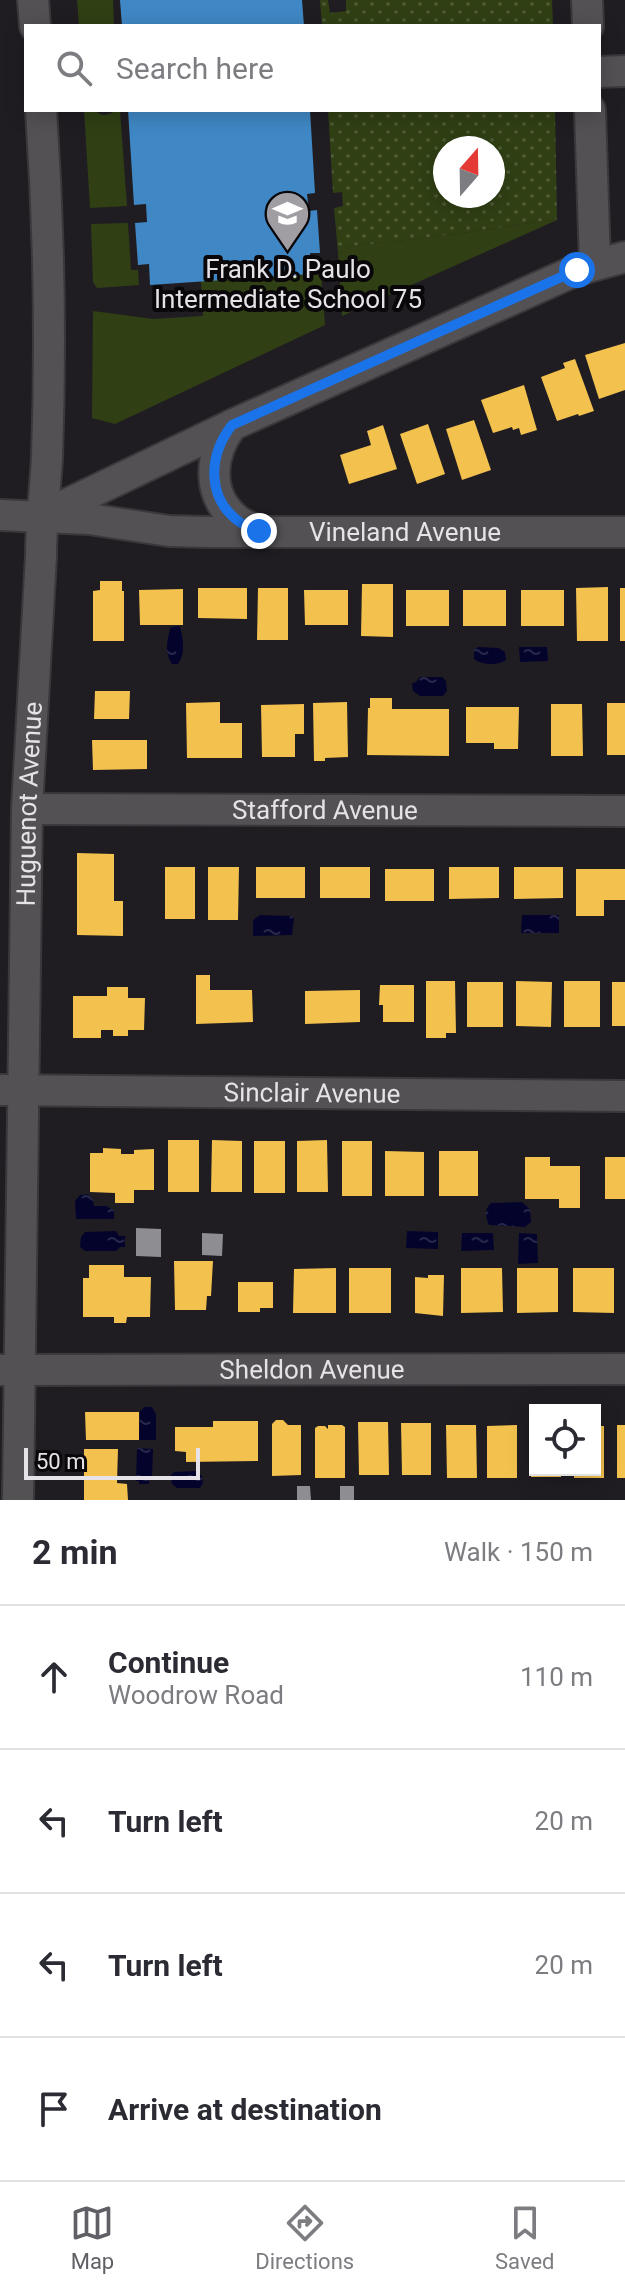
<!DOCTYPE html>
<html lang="en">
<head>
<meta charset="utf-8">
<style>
  :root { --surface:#fff; --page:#f7f7f7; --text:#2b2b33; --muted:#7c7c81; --line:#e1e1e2; --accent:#605f65 }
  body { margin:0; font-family:Roboto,sans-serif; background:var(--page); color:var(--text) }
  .controls { position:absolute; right:24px; bottom:24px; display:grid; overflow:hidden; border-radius:0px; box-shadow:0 4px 20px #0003 }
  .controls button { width:72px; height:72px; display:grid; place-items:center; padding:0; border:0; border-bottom:2px solid var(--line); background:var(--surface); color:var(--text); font:40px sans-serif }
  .compass { position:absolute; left:433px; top:136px; width:72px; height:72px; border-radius:50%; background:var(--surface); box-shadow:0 4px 20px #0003; rotate:20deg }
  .scale { position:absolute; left:24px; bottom:20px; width:176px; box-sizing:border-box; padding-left:8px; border:4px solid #e6e3e8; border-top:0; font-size:22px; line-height:28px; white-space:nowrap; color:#e6e3e8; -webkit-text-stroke:6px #09070a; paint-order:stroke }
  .stop { position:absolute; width:24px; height:24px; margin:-18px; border:6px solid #1a73e8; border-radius:50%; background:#fff }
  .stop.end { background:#1a73e8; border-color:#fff; box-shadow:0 2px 8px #0008 }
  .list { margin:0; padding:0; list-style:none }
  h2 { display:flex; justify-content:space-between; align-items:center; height:104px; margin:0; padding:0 32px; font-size:34px }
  h2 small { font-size:26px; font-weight:400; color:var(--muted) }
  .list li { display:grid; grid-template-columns:52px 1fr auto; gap:24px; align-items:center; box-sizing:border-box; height:144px; padding:0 32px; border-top:2px solid var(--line) }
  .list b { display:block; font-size:30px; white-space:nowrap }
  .list p { margin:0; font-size:26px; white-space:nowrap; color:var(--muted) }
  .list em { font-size:26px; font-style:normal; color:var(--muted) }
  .icon { flex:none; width:44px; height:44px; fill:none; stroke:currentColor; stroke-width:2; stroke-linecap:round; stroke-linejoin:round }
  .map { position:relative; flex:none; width:625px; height:1500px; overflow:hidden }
  .search { position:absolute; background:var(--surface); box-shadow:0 4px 20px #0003; left:24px; right:24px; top:24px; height:88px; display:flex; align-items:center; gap:20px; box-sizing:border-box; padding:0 28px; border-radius:0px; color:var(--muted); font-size:30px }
  .sheet { height:680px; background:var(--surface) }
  nav { display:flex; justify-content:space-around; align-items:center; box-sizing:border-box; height:112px; border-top:2px solid var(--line); background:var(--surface); font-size:22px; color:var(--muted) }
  nav a { display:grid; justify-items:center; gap:4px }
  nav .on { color:var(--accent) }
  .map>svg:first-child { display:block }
  .grass { fill:#304014 }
  .park { fill:url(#park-dots); fill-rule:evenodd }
  .water { fill:url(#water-ripples) }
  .homes { fill:#f2c14e }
  .schools { fill:#3f88c5 }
  .industry { fill:#8d8d92 }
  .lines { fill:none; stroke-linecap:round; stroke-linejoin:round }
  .minor-casing { stroke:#3a383b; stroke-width:34 }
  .minor { stroke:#535154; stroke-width:30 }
  .route { stroke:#1a73e8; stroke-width:10 }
  .labels { text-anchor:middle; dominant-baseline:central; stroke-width:8; stroke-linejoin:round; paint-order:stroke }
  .poi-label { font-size:26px; fill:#e6e3e8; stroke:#09070a }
  .street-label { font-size:26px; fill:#e6e3e8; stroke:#09070a }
</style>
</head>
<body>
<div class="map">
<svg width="625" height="1500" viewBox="0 0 625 1500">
  <defs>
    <pattern id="park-dots" width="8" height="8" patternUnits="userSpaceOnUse" patternTransform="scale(2)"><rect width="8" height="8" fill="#304014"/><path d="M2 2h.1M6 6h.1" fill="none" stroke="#4e5b36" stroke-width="1.8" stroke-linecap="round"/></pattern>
    <pattern id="water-ripples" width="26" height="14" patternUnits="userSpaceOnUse" patternTransform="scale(2)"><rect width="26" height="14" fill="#03032c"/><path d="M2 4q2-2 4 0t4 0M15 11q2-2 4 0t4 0" fill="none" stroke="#28284b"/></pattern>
  </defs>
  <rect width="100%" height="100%" fill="#201d22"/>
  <g class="grass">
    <path d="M77 0H113L114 26H79Z"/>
    <path d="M84 110H94C105 120 110 112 120 110L127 206 90 208Z"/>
    <path d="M557 219V220L342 316 338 252 345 251V247L456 234Z"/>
    <path d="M128 223 131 270H138L139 285 97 288 93 282 91 224Z"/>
    <path d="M321 273 325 325 115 424 92 418 93 311 153 319 203 316 201 281Z"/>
  </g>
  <g class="park">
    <path d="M320 0H328L330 13 346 11V0H552L553 26H322Z"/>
    <path d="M328 110H555L557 219 456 234 346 247V251L338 252 334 208 343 206 342 192 333 193ZM493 148V196H445V148Z"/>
  </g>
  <g class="water">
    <path d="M180 626C183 638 186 653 178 664H172C164 653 167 638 171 627Z"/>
    <path d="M478 647 499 648 505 652 506 660C498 666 482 665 474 659V650Z"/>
    <path d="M519 647H547L548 661 520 662Z"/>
    <path d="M420 677H442L446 681 447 691 443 696H420L413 691 412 683 416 682Z"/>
    <path d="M260 915 291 916 294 918 292 935 253 936V920Z"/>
    <path d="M522 915H559V933H521Z"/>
    <path d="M88 1194 93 1200 94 1206H107L114 1211V1219H76L75 1201 80 1195Z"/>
    <path d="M522 1202 530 1209 531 1222 525 1227 489 1225C485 1216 484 1210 491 1203Z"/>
    <path d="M116 1231 119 1236H125V1247H120L116 1251H85L80 1247 81 1237 85 1232Z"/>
    <path d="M407 1231 438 1232V1249L406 1248Z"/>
    <path d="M462 1233H493L494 1250 461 1251Z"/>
    <path d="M519 1233 537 1234 538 1263 518 1264Z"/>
    <path d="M145 1407H152L156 1414V1440H139L140 1411Z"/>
    <path d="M137 1448 153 1449 152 1480H149V1484H139V1481H136Z"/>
    <path d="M197 1471 202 1476 203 1483 200 1488H177L172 1484 171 1475 174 1472Z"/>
  </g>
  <g class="homes">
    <path d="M625 343V390L599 399 585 355Z"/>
    <path d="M575 359 594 411 579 416 578 414 557 421 541 377 565 368 563 363Z"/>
    <path d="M524 385 537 430 521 435 519 428 513 430 512 427 493 433 481 400Z"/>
    <path d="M474 420 491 470 462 480 446 429Z"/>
    <path d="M428 424 445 474 417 484 400 434Z"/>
    <path d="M383 425 397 469 349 484 340 455 371 445 367 431Z"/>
    <path d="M100 581H122V591H124V641H93V591L100 590Z"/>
    <path d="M362 584H393V637L361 636Z"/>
    <path d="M608 587V641H577L576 588Z"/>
    <path d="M198 588H247V619L198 618Z"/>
    <path d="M258 588H288V640H257Z"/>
    <rect x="620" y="588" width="5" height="53"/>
    <path d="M183 589V625H140L139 590Z"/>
    <path d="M304 590H348V625H305Z"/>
    <rect x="406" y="590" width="43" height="36"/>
    <rect x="463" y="590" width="43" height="36"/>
    <rect x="521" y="590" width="43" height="36"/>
    <path d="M95 691H130L129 719H94Z"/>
    <path d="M370 698H392V709H449V756L367 755 368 708H370Z"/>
    <path d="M220 702V723H242V758H187L186 703Z"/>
    <path d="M347 702 348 757 325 758V761H314L313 703Z"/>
    <rect x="607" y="703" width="18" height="52"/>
    <path d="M304 704V734H295V757H262L261 705Z"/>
    <path d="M551 704H582L583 756H551Z"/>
    <path d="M466 707H519L518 749H494V743H466Z"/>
    <path d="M92 740H147V769L93 770Z"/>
    <path d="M77 853 114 854V901H123V936L77 935Z"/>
    <rect x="165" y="867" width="30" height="52"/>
    <path d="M208 867H239L238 920H208Z"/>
    <rect x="256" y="867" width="49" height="31"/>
    <rect x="320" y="867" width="50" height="31"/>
    <path d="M449 867H499V898L449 899Z"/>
    <path d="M514 867H563V898L514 899Z"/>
    <rect x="385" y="869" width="49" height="32"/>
    <path d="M576 869H625V900H604V916H576Z"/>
    <path d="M196 975H210V990H252L253 1022 196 1024Z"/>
    <path d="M426 981H455L456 1033H446V1038H426Z"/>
    <path d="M516 981 552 982 551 1027 516 1026Z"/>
    <rect x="564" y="981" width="36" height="46"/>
    <rect x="467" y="982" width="36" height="45"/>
    <rect x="612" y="982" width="13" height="44"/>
    <path d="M380 985H414V1022H383V1005H379Z"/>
    <path d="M107 987H128V998H145L144 1030H128V1036H113V1030H101V1038H73V996H107Z"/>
    <path d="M360 990V1022L305 1024V991Z"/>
    <rect x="168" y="1140" width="31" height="52"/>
    <path d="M212 1140 242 1141V1192H211Z"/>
    <path d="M327 1140 328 1192H297V1141Z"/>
    <rect x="254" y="1141" width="31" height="52"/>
    <rect x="342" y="1141" width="30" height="55"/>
    <path d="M103 1148 121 1149V1154H134V1150L154 1149V1190H134V1203H115V1193L90 1192V1153H103Z"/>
    <path d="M385 1151 424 1152V1196H385Z"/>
    <rect x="439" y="1151" width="39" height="45"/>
    <path d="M525 1157H550V1166H580V1208H559V1199H525Z"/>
    <rect x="605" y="1157" width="20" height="42"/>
    <path d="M174 1261H213L211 1296H207L206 1310H175Z"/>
    <path d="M89 1265H124V1277H151L150 1317H127L126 1323H114V1317H83V1278H89Z"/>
    <path d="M336 1268V1313H293L294 1269Z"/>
    <rect x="349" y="1268" width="42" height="45"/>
    <path d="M461 1268H502L503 1312 461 1313Z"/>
    <path d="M517 1268H558V1312L517 1313Z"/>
    <path d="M573 1268H614V1313L573 1312Z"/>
    <path d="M428 1275H444L443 1316 415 1313V1277L428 1278Z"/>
    <path d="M238 1282H273V1308H260V1312H238Z"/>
    <path d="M85 1412H139V1440H86Z"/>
    <path d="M276 1420H283L288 1425H301V1475L272 1476V1424Z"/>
    <path d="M213 1421H258V1461L186 1462V1452L175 1451V1427H213Z"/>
    <path d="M358 1422H388L389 1475H359Z"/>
    <path d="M401 1423H431V1475H402Z"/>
    <path d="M328 1425H342L345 1427V1478H315V1428L318 1426H325L328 1429Z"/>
    <path d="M446 1425H476L477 1478H447Z"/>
    <path d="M517 1425V1478H487V1426Z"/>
    <path d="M531 1425H535V1470H561V1477H531Z"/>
    <rect x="617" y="1425" width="8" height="53"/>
    <path d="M595 1426H604V1478H574V1470H595Z"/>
    <path d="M84 1449H118L117 1483 127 1484 128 1500H84Z"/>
  </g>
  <g class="schools">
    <path d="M120 0H302L304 26H122Z"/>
    <path d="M128 110H310L315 193 307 194 309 211 317 210 320 253H310L311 274 150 285 149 264 138 265 135 223 147 222 146 204 134 205Z"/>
  </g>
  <g class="industry">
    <path d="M136 1228 161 1229V1257L136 1256Z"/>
    <path d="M202 1233 223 1234 222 1256 202 1255Z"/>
    <path d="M297 1486H310L311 1500H297Z"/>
    <rect x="340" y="1486" width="14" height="14"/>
  </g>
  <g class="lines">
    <defs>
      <g id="minor">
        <path d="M33 0 35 26"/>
        <path d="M587 0 588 26"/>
        <path d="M599 72 625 71"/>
        <path d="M590 110 595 264"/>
        <path d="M232 425C208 456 206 499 241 523 247 526 253 529 259 531"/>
        <path id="s1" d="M0 515 89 519 169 531 209 532H625"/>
        <path d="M42 516 232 425 577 270 625 257"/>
        <path id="s2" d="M27 809 625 811"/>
        <path id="s3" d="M0 1090 625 1096"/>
        <path id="s4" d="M2 1370 625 1369"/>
        <path id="s5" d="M18 1500 27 809 41 556C41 523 45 491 47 458 51 342 49 226 41 110"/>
      </g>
    </defs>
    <use href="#minor" class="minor-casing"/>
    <use href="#minor" class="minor"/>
  </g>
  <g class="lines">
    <path class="route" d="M259 531C253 528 247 526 241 523 206 499 208 456 232 425L577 270"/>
  </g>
  <defs>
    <symbol id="school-pin" viewBox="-11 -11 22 30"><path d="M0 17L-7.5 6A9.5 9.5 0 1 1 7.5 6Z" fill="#a19ea3" stroke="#09070a"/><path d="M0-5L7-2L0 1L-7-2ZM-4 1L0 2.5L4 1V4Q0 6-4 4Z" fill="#fff"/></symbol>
  </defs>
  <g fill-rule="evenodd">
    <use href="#school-pin" x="262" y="188" width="51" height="69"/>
  </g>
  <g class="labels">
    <g class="poi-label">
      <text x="288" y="269">Frank D. Paulo<tspan x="288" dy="30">Intermediate School 75</tspan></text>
    </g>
    <g class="street-label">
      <text stroke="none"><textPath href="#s1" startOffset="406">Vineland Avenue</textPath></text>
      <text stroke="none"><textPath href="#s5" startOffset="696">Huguenot Avenue</textPath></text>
      <text stroke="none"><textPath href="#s2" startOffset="298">Stafford Avenue</textPath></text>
      <text stroke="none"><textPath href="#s3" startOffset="312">Sinclair Avenue</textPath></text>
      <text stroke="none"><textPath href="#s4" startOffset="310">Sheldon Avenue</textPath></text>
    </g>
  </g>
</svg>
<div class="controls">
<button><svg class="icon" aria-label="locate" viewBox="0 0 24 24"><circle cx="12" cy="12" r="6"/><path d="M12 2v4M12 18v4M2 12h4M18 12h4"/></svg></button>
</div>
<svg class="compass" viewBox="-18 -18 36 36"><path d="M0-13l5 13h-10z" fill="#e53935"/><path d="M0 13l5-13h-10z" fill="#7c7c81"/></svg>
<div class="scale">50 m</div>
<div class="stop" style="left:577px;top:270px"></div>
<div class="stop end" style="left:259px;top:531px"></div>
<div class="search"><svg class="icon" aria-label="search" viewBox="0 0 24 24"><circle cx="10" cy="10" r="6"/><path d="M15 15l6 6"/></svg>Search here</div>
</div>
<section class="sheet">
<h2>2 min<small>Walk · 150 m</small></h2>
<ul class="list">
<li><svg class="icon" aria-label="ahead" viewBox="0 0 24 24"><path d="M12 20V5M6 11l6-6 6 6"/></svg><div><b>Continue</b><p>Woodrow Road</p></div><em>110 m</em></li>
<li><svg class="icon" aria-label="left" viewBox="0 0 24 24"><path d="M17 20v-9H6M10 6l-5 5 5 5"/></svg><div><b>Turn left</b></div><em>20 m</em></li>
<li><svg class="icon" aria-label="left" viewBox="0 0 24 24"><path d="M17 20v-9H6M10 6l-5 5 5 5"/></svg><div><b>Turn left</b></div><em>20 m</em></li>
<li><svg class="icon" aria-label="arrive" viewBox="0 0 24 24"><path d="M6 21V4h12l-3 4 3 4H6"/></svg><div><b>Arrive at destination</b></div></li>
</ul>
</section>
<nav>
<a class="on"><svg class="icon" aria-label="map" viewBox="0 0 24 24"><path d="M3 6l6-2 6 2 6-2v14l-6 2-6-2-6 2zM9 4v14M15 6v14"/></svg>Map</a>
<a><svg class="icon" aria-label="directions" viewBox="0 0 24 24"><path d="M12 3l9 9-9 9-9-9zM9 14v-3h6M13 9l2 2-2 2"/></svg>Directions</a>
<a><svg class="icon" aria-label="saved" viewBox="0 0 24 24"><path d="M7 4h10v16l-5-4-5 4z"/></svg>Saved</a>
</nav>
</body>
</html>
